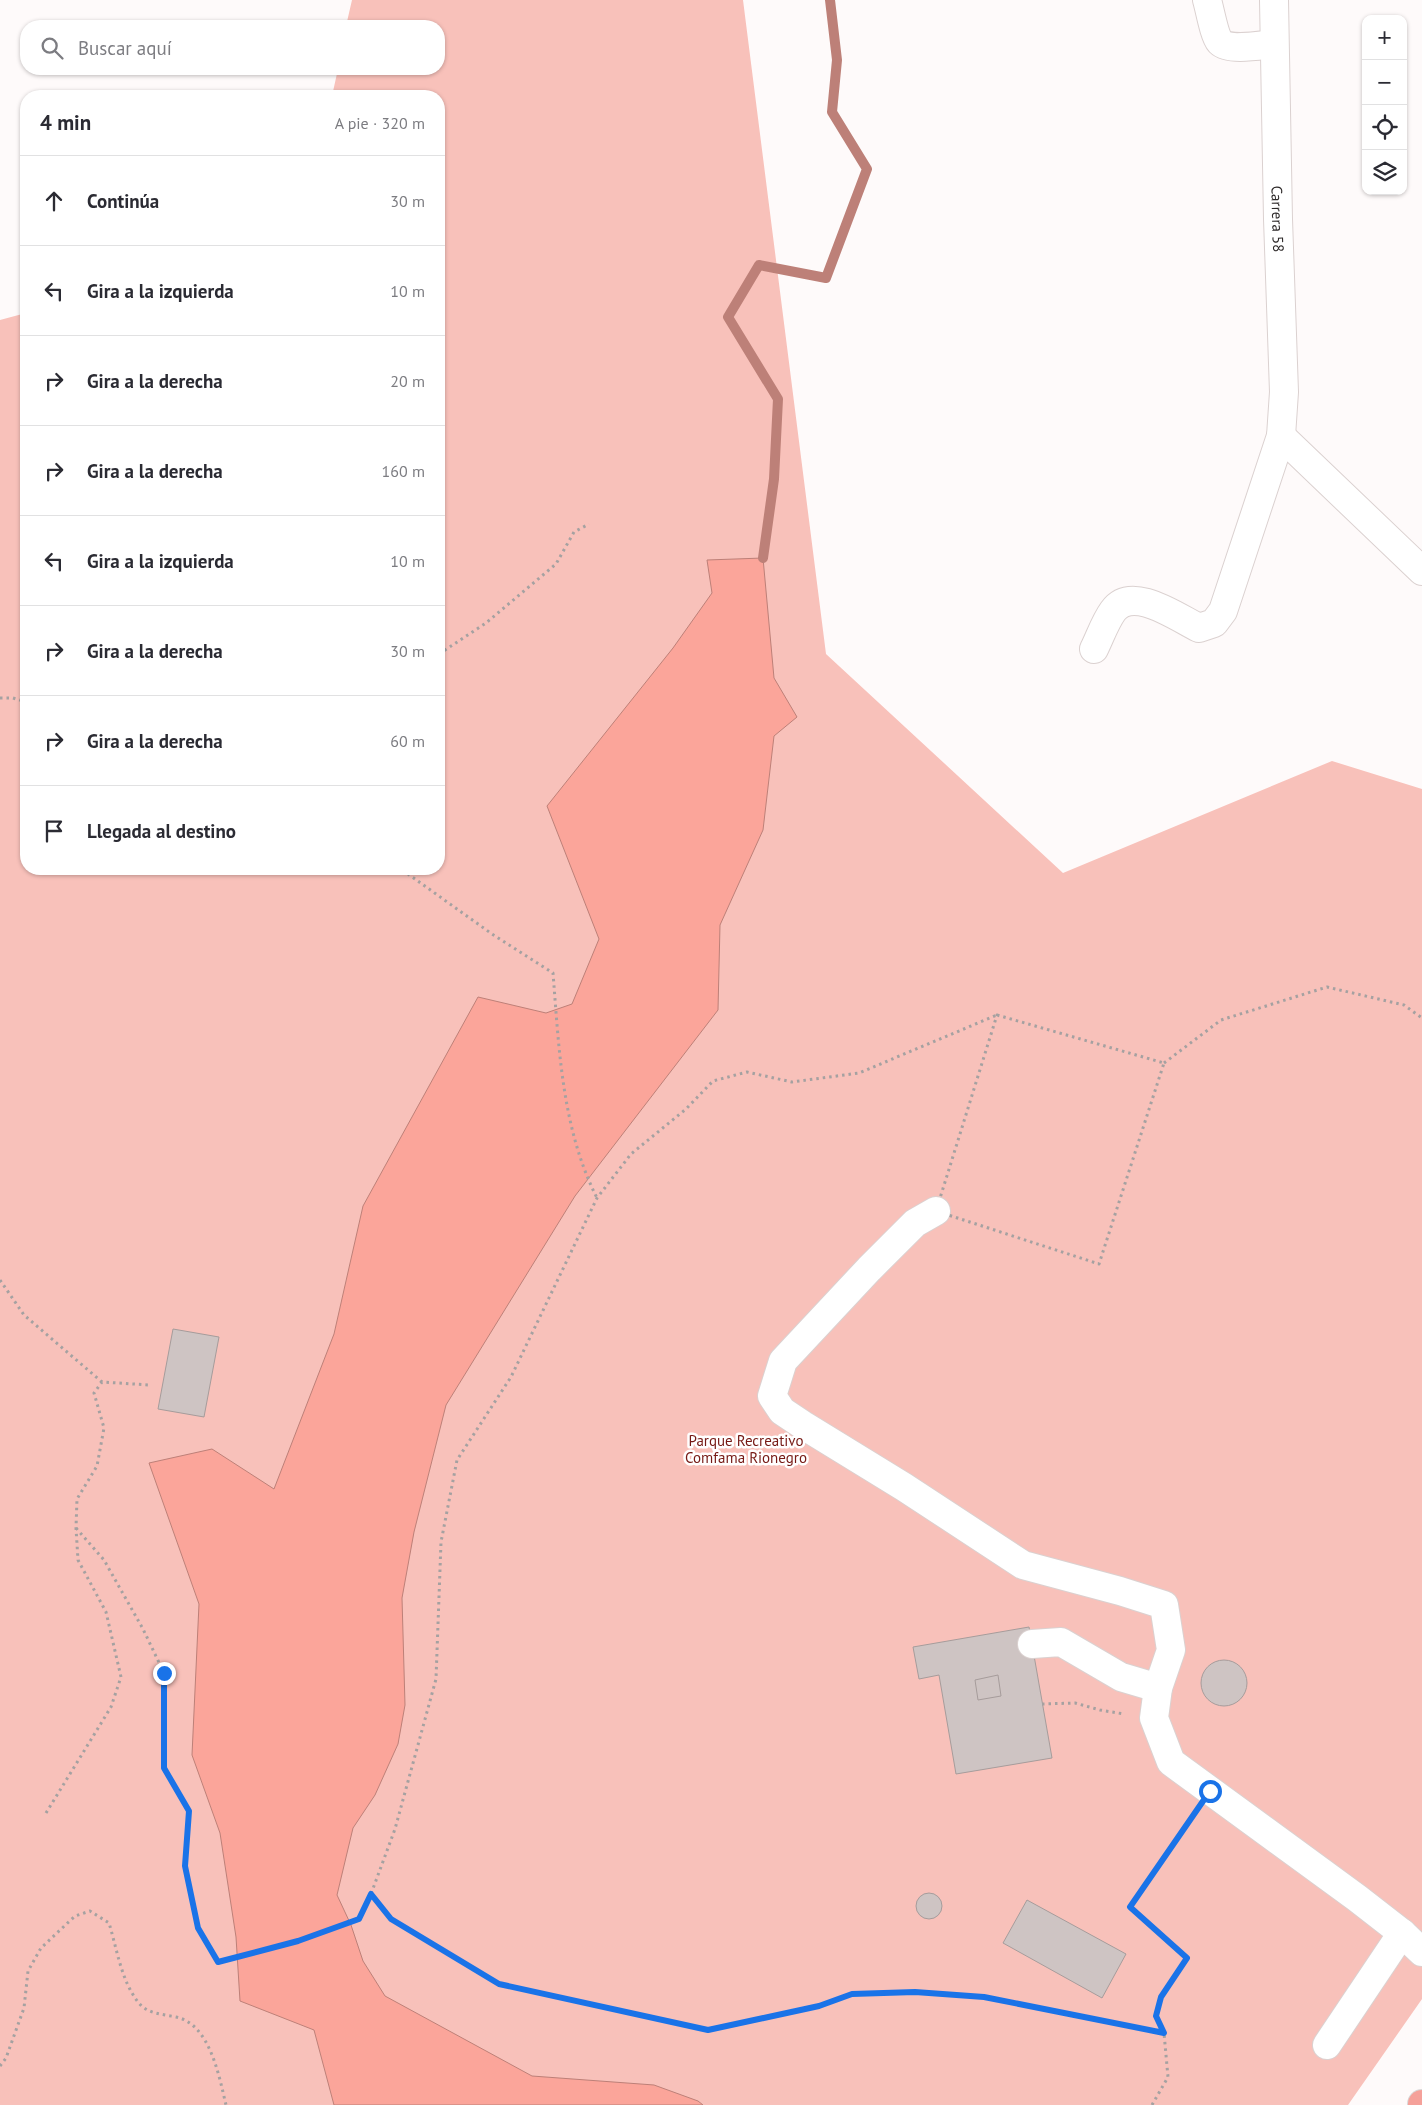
<!DOCTYPE html>
<html lang="es">
<head>
<meta charset="utf-8">
<style>
  :root { --surface:#fff; --page:#f7f7f7; --text:#2b2b33; --muted:#7c7c81; --line:#e1e1e2 }
  body { margin:0; font-family:"PT Sans",sans-serif; background:var(--page); color:var(--text) }
  .controls { position:absolute; right:15px; top:15px; display:grid; overflow:hidden; border-radius:10px; box-shadow:0 1px 4px #0004 }
  .controls button { width:45px; height:45px; display:grid; place-items:center; padding:0; border:0; border-bottom:1px solid var(--line); background:var(--surface); color:var(--text); font:25px sans-serif }
  .stop { position:absolute; width:15px; height:15px; margin:-11px; border:4px solid #1a73e8; border-radius:50%; background:#fff }
  .stop.end { background:#1a73e8; border-color:#fff; box-shadow:0 1px 5px #0008 }
  .list { margin:0; padding:0; list-style:none }
  h2 { display:flex; justify-content:space-between; align-items:center; height:65px; margin:0; padding:0 20px; font-size:21px }
  h2 small { font-size:16px; font-weight:400; color:var(--muted) }
  .list li { display:grid; grid-template-columns:32px 1fr auto; gap:15px; align-items:center; box-sizing:border-box; height:90px; padding:0 20px; border-top:1px solid var(--line) }
  .list b { display:block; font-size:19px; white-space:nowrap }
  .list em { font-size:16px; font-style:normal; color:var(--muted) }
  .icon { flex:none; width:28px; height:28px; fill:none; stroke:currentColor; stroke-width:2; stroke-linecap:round; stroke-linejoin:round }
  .map { position:relative; flex:none; width:1422px; height:2105px; overflow:hidden }
  .search { position:absolute; background:var(--surface); box-shadow:0 1px 4px #0004; left:20px; top:20px; width:425px; height:55px; display:flex; align-items:center; gap:12px; box-sizing:border-box; padding:0 18px; border-radius:20px; color:var(--muted); font-size:19px }
  .panel { position:absolute; background:var(--surface); box-shadow:0 1px 4px #0004; left:20px; top:90px; width:425px; height:785px; border-radius:20px }
  .map>svg:first-child { display:block }
  .green { fill:#f8c1ba }
  .water { fill:#fba59a; stroke:#bd8078 }
  .lines { fill:none; stroke-linecap:round; stroke-linejoin:round }
  .stream { stroke:#bd8078; stroke-width:10 }
  .building { fill:#cec4c3; stroke:#a69c9b }
  .minor-casing { stroke:#dbd1d0; stroke-width:30 }
  .major-casing { stroke:#d9d8d8; stroke-width:30 }
  .path { stroke:#a5a1a1; stroke-width:3; stroke-dasharray:2.5 4; stroke-linecap:butt }
  .minor { stroke:#fff; stroke-width:28 }
  .major { stroke:#f5a19a; stroke-width:28 }
  .route { stroke:#1a73e8; stroke-width:6 }
  .labels { text-anchor:middle; dominant-baseline:central; stroke-width:5; stroke-linejoin:round; paint-order:stroke }
  .street-label { font-size:15px; fill:#2c2828; stroke:#fff }
  .park-label { font-size:15px; fill:#761a15; stroke:#fff }
</style>
</head>
<body>
<div class="map">
<svg width="1422" height="2105" viewBox="0 0 1422 2105">
  <rect width="100%" height="100%" fill="#fefafa"/>
  <path class="green" d="M352 0H743L826 654 1063 873 1332 761 1422 789V1999L1348 2105H0V320L26 313V869H439V96H332L338 69H439V26H346Z"/>
  <path class="water" d="M763 558 774 678 797 717 774 736 763 830 720 925 718 1010 575 1196 446 1405 414 1532 402 1598 405 1705 398 1744 375 1795 353 1828 337 1895 351 1925 363 1961 385 1996 532 2076 654 2085 698 2101 703 2105H334L314 2030 240 2001 236 1937 220 1833 192 1755 199 1604 149 1463 212 1449 274 1489 334 1334 363 1206 478 997 546 1013 572 1004 599 939 547 806 673 648 712 593 707 560Z"/>
  <g class="lines">
    <path class="stream" d="M763 558 774 479 778 399 728 317 759 265 826 278 867 169 832 112 837 60 830 0"/>
  </g>
  <g class="building">
    <path d="M173 1329 219 1337 204 1417 158 1409Z"/>
    <path d="M1029 1627 1052 1758 956 1774 939 1675 919 1679 913 1647Z"/>
    <circle cx="1224" cy="1683" r="23"/>
    <path d="M998 1675 1001 1696 978 1700 975 1680Z"/>
    <circle cx="929" cy="1906" r="13"/>
    <path d="M1027 1900 1126 1954 1102 1998 1003 1943Z"/>
  </g>
  <g class="lines">
    <defs>
      <g id="minor">
        <path d="M1207 0C1210 10 1214 35 1220 42 1229 51 1262 45 1274 44"/>
        <path id="s1" d="M1274 0 1278 219 1284 392 1281 436"/>
        <path d="M1094 649C1100 637 1105 622 1113 611 1132 584 1178 618 1199 628L1214 623 1223 611 1281 436 1422 571"/>
        <path d="M936 1211 915 1223 869 1269 783 1361 772 1396 782 1411 803 1425 904 1487 1023 1565 1120 1591 1164 1605 1171 1650 1158 1688 1154 1718 1171 1762 1357 1898 1402 1933 1422 1952"/>
        <path d="M1032 1644 1061 1642 1121 1677 1158 1688"/>
        <path d="M1327 2045 1402 1933"/>
      </g>
      <path id="major" d="M1422 2105V2104"/>
    </defs>
    <use href="#minor" class="minor-casing"/>
    <use href="#major" class="major-casing"/>
    <g class="path">
      <path d="M439 654 486 623 556 564 574 532 589 524"/>
      <path d="M0 698H13L26 702"/>
      <path d="M305 869H320"/>
      <path d="M382 869 408 874 492 934 553 973C559 1049 562 1129 597 1198"/>
      <path d="M997 1015 1164 1063 1099 1264 936 1211Z"/>
      <path d="M1164 1063 1221 1020 1327 987 1404 1005 1422 1018"/>
      <path d="M0 1280 24 1315 102 1382"/>
      <path d="M76 1528 104 1560 143 1629 164 1673V1768L189 1811 185 1866 198 1928 218 1963 298 1941 359 1919 371 1894 395 1829 436 1679 441 1542 457 1460 511 1377 597 1198 631 1154 686 1109 713 1081 747 1072 792 1082 859 1073 997 1015"/>
      <path d="M1042 1704 1075 1703 1100 1710 1124 1714"/>
      <path d="M46 1813 111 1707 121 1677 106 1612 78 1560 76 1528 77 1499 97 1466 104 1428 94 1393 102 1382 149 1385"/>
      <path d="M371 1894 391 1919 499 1984 708 2030 819 2006 852 1994 915 1992 984 1997 1164 2033"/>
      <path d="M0 2066 6 2058 24 2008 28 1971 41 1948 75 1916 90 1911 109 1923C117 1949 121 1980 138 2002 147 2014 162 2014 176 2017 210 2024 219 2076 226 2105"/>
      <path d="M1152 2105 1168 2077 1164 2033 1156 2016 1161 1997 1187 1958 1130 1907 1192 1817"/>
    </g>
    <use href="#minor" class="minor"/>
    <use href="#major" class="major"/>
  </g>
  <g class="lines">
    <path class="route" d="M164 1673V1768L189 1811 185 1866 198 1928 218 1962 298 1941 359 1919 371 1894 391 1919 499 1984 708 2030 819 2006 852 1994 915 1992 984 1997 1164 2033 1156 2016 1161 1997 1187 1958 1130 1907 1210 1791"/>
  </g>
  <g class="labels">
    <g class="street-label">
      <text stroke="none"><textPath href="#s1" startOffset="219">Carrera 58</textPath></text>
    </g>
    <g class="park-label">
      <text x="746" y="1440">Parque Recreativo<tspan x="746" dy="17">Comfama Rionegro</tspan></text>
    </g>
  </g>
</svg>
<div class="controls">
<button>+</button>
<button>−</button>
<button><svg class="icon" aria-label="locate" viewBox="0 0 24 24"><circle cx="12" cy="12" r="6"/><path d="M12 2v4M12 18v4M2 12h4M18 12h4"/></svg></button>
<button><svg class="icon" aria-label="layers" viewBox="0 0 24 24"><path d="M12 4l9 5-9 5-9-5zM3 14l9 5 9-5"/></svg></button>
</div>
<div class="stop" style="left:1210px;top:1791px"></div>
<div class="stop end" style="left:164px;top:1673px"></div>
<div class="search"><svg class="icon" aria-label="search" viewBox="0 0 24 24"><circle cx="10" cy="10" r="6"/><path d="M15 15l6 6"/></svg>Buscar aquí</div>
<section class="panel">
<h2>4 min<small>A pie · 320 m</small></h2>
<ul class="list">
<li><svg class="icon" aria-label="ahead" viewBox="0 0 24 24"><path d="M12 20V5M6 11l6-6 6 6"/></svg><div><b>Continúa</b></div><em>30 m</em></li>
<li><svg class="icon" aria-label="left" viewBox="0 0 24 24"><path d="M17 20v-9H6M10 6l-5 5 5 5"/></svg><div><b>Gira a la izquierda</b></div><em>10 m</em></li>
<li><svg class="icon" aria-label="right" viewBox="0 0 24 24"><path d="M7 20v-9h11M14 6l5 5-5 5"/></svg><div><b>Gira a la derecha</b></div><em>20 m</em></li>
<li><svg class="icon" aria-label="right" viewBox="0 0 24 24"><path d="M7 20v-9h11M14 6l5 5-5 5"/></svg><div><b>Gira a la derecha</b></div><em>160 m</em></li>
<li><svg class="icon" aria-label="left" viewBox="0 0 24 24"><path d="M17 20v-9H6M10 6l-5 5 5 5"/></svg><div><b>Gira a la izquierda</b></div><em>10 m</em></li>
<li><svg class="icon" aria-label="right" viewBox="0 0 24 24"><path d="M7 20v-9h11M14 6l5 5-5 5"/></svg><div><b>Gira a la derecha</b></div><em>30 m</em></li>
<li><svg class="icon" aria-label="right" viewBox="0 0 24 24"><path d="M7 20v-9h11M14 6l5 5-5 5"/></svg><div><b>Gira a la derecha</b></div><em>60 m</em></li>
<li><svg class="icon" aria-label="arrive" viewBox="0 0 24 24"><path d="M6 21V4h12l-3 4 3 4H6"/></svg><div><b>Llegada al destino</b></div></li>
</ul>
</section>
</div>
</body>
</html>
